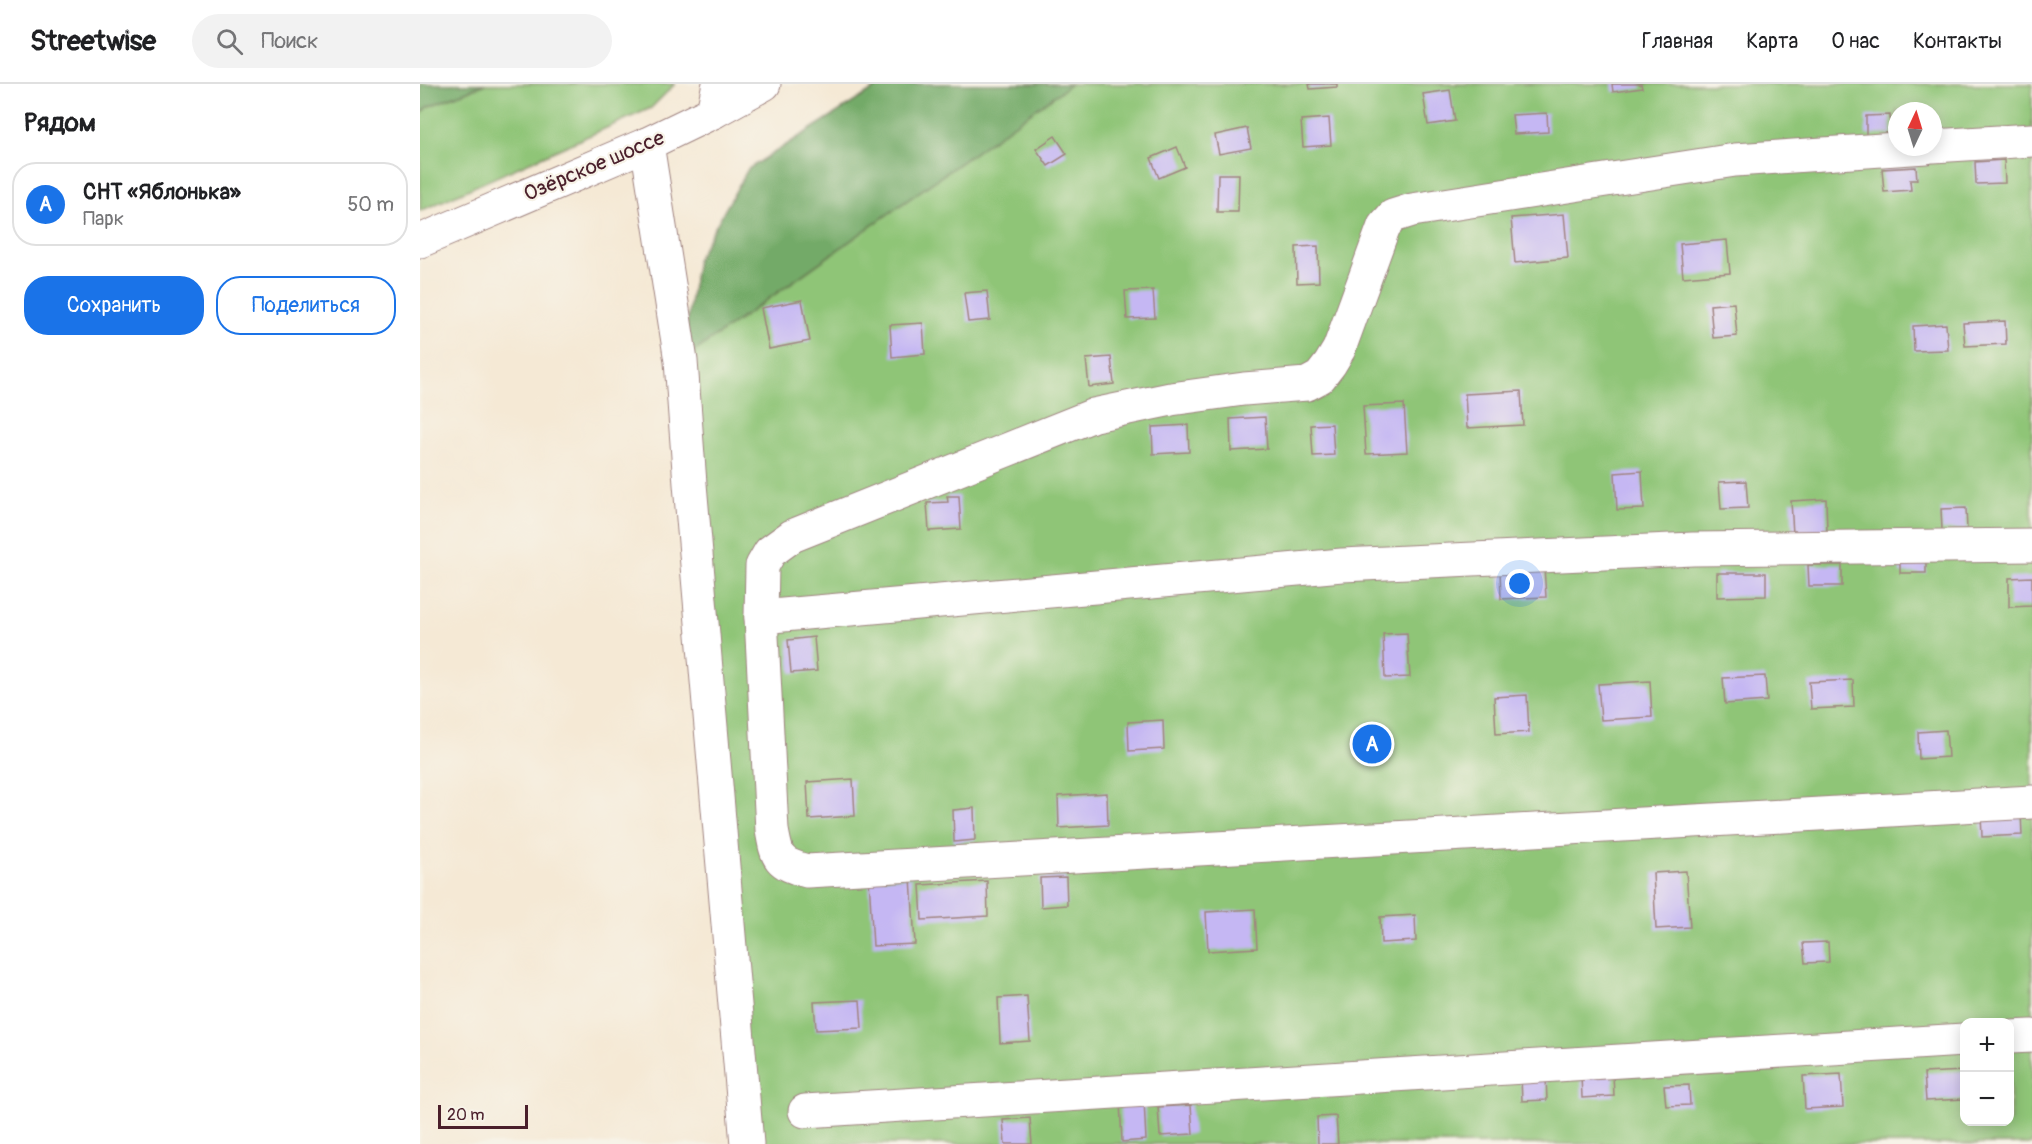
<!DOCTYPE html>
<html lang="ru">
<head>
<meta charset="utf-8">
<style>
  :root { --surface:#fff; --page:#f2f2f2; --text:#202124; --muted:#757577; --line:#e0e0e0; --accent:#1a73e8 }
  body { margin:0; font-family:Pangolin,sans-serif; background:var(--page); color:var(--text) }
  .controls { position:absolute; right:18px; bottom:18px; display:grid; overflow:hidden; border-radius:12px; box-shadow:0 3px 15px #0003 }
  .controls button { width:54px; height:54px; display:grid; place-items:center; padding:0; border:0; border-bottom:2px solid var(--line); background:var(--surface); color:var(--text); font:30px sans-serif }
  .compass { position:absolute; left:1468px; top:18px; width:54px; height:54px; border-radius:50%; background:var(--surface); box-shadow:0 3px 15px #0003; rotate:4deg }
  .scale { position:absolute; left:18px; bottom:15px; width:90px; box-sizing:border-box; padding-left:6px; border:3px solid #4a1f2b; border-top:0; font-size:16px; line-height:21px; white-space:nowrap; color:#4a1f2b; -webkit-text-stroke:4px #f7f3e8; paint-order:stroke }
  .you { position:absolute; left:1100px; top:500px; width:21px; height:21px; margin:-15px; border:4px solid #fff; border-radius:50%; background:#1a73e8; box-shadow:0 0 0 9px #1a73e833 }
  .badge { display:grid; place-items:center; width:39px; height:39px; border-radius:50%; background:var(--accent); color:#fff; font-size:20px; font-weight:700 }
  .pin { position:absolute; translate:-50% -50%; border:3px solid #fff; box-shadow:0 2px 6px #0006 }
  .list { margin:0; padding:0; list-style:none }
  h2 { display:flex; justify-content:space-between; align-items:center; height:78px; margin:0; padding:0 24px; font-size:26px }
  h2 small { font-size:20px; font-weight:400; color:var(--muted) }
  .list li { display:grid; grid-template-columns:39px 1fr auto; gap:18px; align-items:center; box-sizing:border-box; height:84px; margin:0 12px 12px; padding:0 12px; border:2px solid var(--line); border-radius:24px }
  .list b { display:block; font-size:22px; white-space:nowrap }
  .list p { margin:0; font-size:20px; white-space:nowrap; color:var(--muted) }
  .list em { font-size:20px; font-style:normal; color:var(--muted) }
  .actions { display:flex; gap:12px; padding:18px 24px }
  .actions a { flex:1; padding:14px 0; border:2px solid var(--accent); border-radius:24px; text-align:center; font-size:21px; color:var(--accent) }
  .actions .main { background:var(--accent); color:#fff }
  .icon { flex:none; width:33px; height:33px; fill:none; stroke:currentColor; stroke-width:2; stroke-linecap:round; stroke-linejoin:round }
  .map { position:relative; flex:none; width:1612px; height:1060px; overflow:hidden }
  header { display:flex; align-items:center; gap:36px; box-sizing:border-box; height:84px; padding:0 30px; background:var(--surface); border-bottom:2px solid var(--line) }
  header strong { font-size:28px }
  nav { display:flex; gap:33px; margin-inline-start:auto; font-size:21px }
  .search { width:420px; height:54px; background:var(--page); display:flex; align-items:center; gap:15px; box-sizing:border-box; padding:0 21px; border-radius:33px; color:var(--muted); font-size:22px }
  main { display:flex }
  aside { flex:1; background:var(--surface) }
  .map>svg:first-child { display:block }
  .green { fill:#8fc577; stroke:#6c7251; stroke-width:1.5; fill-rule:evenodd }
  .forest { fill:#73aa68; stroke:#5e644a; stroke-width:1.5 }
  .building { fill:#c5b7f3 }
  .lines { fill:none; stroke-linecap:round; stroke-linejoin:round }
  .minor-casing { stroke:#a08480; stroke-width:35 }
  .major-casing { stroke:#a08480; stroke-width:35 }
  .minor { stroke:#fff; stroke-width:33 }
  .major { stroke:#fff; stroke-width:33 }
  .labels { text-anchor:middle; dominant-baseline:central; stroke-width:4.5; stroke-linejoin:round; paint-order:stroke }
  .street-label { font-size:21px; fill:#4a1f2b; stroke:#f7f3e8 }
</style>
</head>
<body>
<header>
<strong>Streetwise</strong>
<div class="search"><svg class="icon" aria-label="search" viewBox="0 0 24 24"><circle cx="10" cy="10" r="6"/><path d="M15 15l6 6"/></svg>Поиск</div>
<nav><a>Главная</a><a>Карта</a><a>О нас</a><a>Контакты</a></nav>
</header>
<main>
<aside>
<h2>Рядом<small></small></h2>
<ul class="list">
<li><span class="badge">A</span><div><b>СНТ «Яблонька»</b><p>Парк</p></div><em>50 m</em></li>
</ul>
<div class="actions"><a class="main">Сохранить</a><a>Поделиться</a></div>
</aside>
<div class="map">
<svg width="1612" height="1060" viewBox="0 0 1612 1060">
  <rect width="100%" height="100%" fill="#f7f3e8"/>
  <filter id="ink" filterUnits="userSpaceOnUse"><feTurbulence type="fractalNoise" baseFrequency=".0167" numOctaves="2"/><feDisplacementMap in="SourceGraphic" scale="12" xChannelSelector="R" yChannelSelector="G"/><feConvolveMatrix kernelMatrix="1 2 1 2 8 2 1 2 1" color-interpolation-filters="sRGB"/></filter>
  <filter id="wash" filterUnits="userSpaceOnUse"><feTurbulence type="fractalNoise" baseFrequency=".008" numOctaves="4" result="noise"/><feDisplacementMap in="SourceGraphic" scale="24" xChannelSelector="R" yChannelSelector="G"/><feGaussianBlur stdDeviation="1.35" result="paint"/><feColorMatrix in="noise" values="0 0 0 0 0 0 0 0 0 0 0 0 0 0 0 0 0 1.4 0 .05"/><feComposite in="paint" operator="in"/></filter>
  <g filter="url(#wash)">
    <rect width="100%" height="100%" fill="#f5e9d5"/>
    <g class="green">
      <path d="M65 0H255L231 24 0 127V31L7 23Z"/>
      <path d="M651 0H1612V1060H327L261 277ZM1477 27H1513V63H1477ZM1544 938H1590V1038H1544Z"/>
    </g>
    <g class="forest">
      <path d="M0 0H65L7 23 0 31Z"/>
      <path d="M462 0H651L261 277 277 175 328 85Z"/>
    </g>
    <g id="blocks">
      <g class="building">
        <path d="M889 0H917V3L890 5Z"/>
        <path d="M1192 0H1221L1222 4 1193 8Z"/>
        <path d="M1030 6 1035 37 1008 41 1003 10Z"/>
        <path d="M1127 29 1128 48 1094 50 1092 31Z"/>
        <path d="M1470 31 1471 50 1446 51V32Z"/>
        <path d="M909 34 911 61 883 63 881 36Z"/>
        <path d="M827 44 831 64 799 70 795 51Z"/>
        <path d="M635 52 647 70 628 82 616 65Z"/>
        <path d="M757 63 765 83 739 94 731 74Z"/>
        <path d="M1584 76 1585 99 1556 100 1555 78Z"/>
        <path d="M1496 83 1497 96H1490L1491 106 1464 108 1462 85Z"/>
        <path d="M798 90H819L818 128H797Z"/>
        <path d="M1144 130 1148 174 1095 179 1091 134Z"/>
        <path d="M1307 156 1310 189 1263 193 1260 160Z"/>
        <path d="M898 162 899 198 877 199 876 163Z"/>
        <path d="M733 206 735 234 707 235 705 207Z"/>
        <path d="M567 207 570 236 548 238 544 209Z"/>
        <path d="M382 216 390 257 349 265 341 224Z"/>
        <path d="M1314 219 1317 252 1293 254 1290 221Z"/>
        <path d="M1585 237 1586 260 1545 262 1543 239Z"/>
        <path d="M503 239 505 270 472 273 470 241Z"/>
        <path d="M1526 240 1528 266 1494 267 1493 242Z"/>
        <path d="M691 273 694 300 669 303 666 275Z"/>
        <path d="M1101 307 1103 341 1047 344 1045 310Z"/>
        <path d="M984 320 987 368 946 370 943 322Z"/>
        <path d="M845 333 847 365 811 367 810 335Z"/>
        <path d="M912 340 914 371 893 372 891 341Z"/>
        <path d="M768 341 769 368 733 370 732 343Z"/>
        <path d="M1222 387 1224 425 1197 426 1195 389Z"/>
        <path d="M1326 397 1328 424 1301 425 1299 398Z"/>
        <path d="M527 412H539L541 445 509 447 507 419 528 418Z"/>
        <path d="M1406 415 1407 447 1373 450 1371 417Z"/>
        <path d="M1546 424 1547 445 1522 446 1521 425Z"/>
        <path d="M1506 474V489H1480V475Z"/>
        <path d="M1388 481H1422V502H1389Z"/>
        <path d="M1124 483 1126 513 1081 515 1080 485Z"/>
        <path d="M1297 489H1346V512L1297 513Z"/>
        <path d="M1612 493V522L1589 523V494Z"/>
        <path d="M987 549 990 593 965 594 963 550Z"/>
        <path d="M394 553 397 587 371 589 368 556Z"/>
        <path d="M1345 592 1347 617 1305 620 1303 594Z"/>
        <path d="M1433 596 1434 623 1391 625 1389 598Z"/>
        <path d="M1230 597 1232 633 1181 636 1178 600Z"/>
        <path d="M1107 611 1109 648 1076 650 1074 613Z"/>
        <path d="M743 636 744 665 709 667 708 638Z"/>
        <path d="M1526 646 1528 673 1499 675 1498 648Z"/>
        <path d="M433 695 435 732 389 735 387 698Z"/>
        <path d="M687 709 688 741 639 744 638 712Z"/>
        <path d="M554 724 555 756 534 758 533 726Z"/>
        <path d="M1601 728 1602 751 1562 753 1561 731Z"/>
        <path d="M1266 787 1270 843 1236 845 1233 789Z"/>
        <path d="M491 793 495 860 453 862 449 795Z"/>
        <path d="M646 793 647 821 621 823 620 794Z"/>
        <path d="M567 797 568 832 502 836 500 801Z"/>
        <path d="M835 825 837 864 788 867 786 828Z"/>
        <path d="M995 831 996 857 961 859 960 833Z"/>
        <path d="M1408 858 1409 878 1385 879 1383 859Z"/>
        <path d="M607 912 610 957 580 959 578 914Z"/>
        <path d="M440 916 442 944 396 946 394 918Z"/>
        <path d="M1544 987V1015L1506 1017 1504 989Z"/>
        <path d="M1193 989 1194 1012 1162 1014 1161 991Z"/>
        <path d="M1421 990 1423 1023 1385 1025 1383 992Z"/>
        <path d="M1126 993 1127 1016 1102 1017 1101 995Z"/>
        <path d="M1269 1001 1270 1021 1246 1022 1244 1002Z"/>
        <path d="M724 1016 726 1056 702 1058 700 1018Z"/>
        <path d="M771 1021 773 1050 740 1052 738 1023Z"/>
        <path d="M916 1032 918 1060H898L897 1033Z"/>
        <path d="M610 1034 612 1060H585L583 1036Z"/>
      </g>
    </g>
  </g>
  <g filter="url(#ink)">
    <use href="#blocks" fill-opacity="0" stroke="#a08480" stroke-width="1.5"/>
    <g class="lines">
      <defs>
        <g id="minor">
          <path d="M293 28 299 0"/>
          <path d="M227 60 261 277 270 400 327 1060"/>
          <path d="M1513 62 1612 56"/>
          <path d="M1612 461 1273 465 922 481 341 533 352 746C357 775 358 779 387 787L1612 718"/>
          <path d="M341 533 342 482 350 468 372 452 674 331 751 315 824 305 887 300 900 293 910 280 919 265 964 142 973 132 992 126 1315 76 1506 63"/>
          <path d="M1590 953 1612 952"/>
          <path d="M385 1027 1544 956"/>
        </g>
        <path id="major" d="M0 157 227 60 293 28 344 0"/>
      </defs>
      <use href="#minor" class="minor-casing"/>
      <use href="#major" class="major-casing"/>
      <use href="#minor" class="minor"/>
      <use href="#major" class="major"/>
    </g>
  </g>
  <g class="labels">
    <g class="street-label">
      <text transform="translate(174 82) rotate(-23)">Озёрское шоссе</text>
    </g>
  </g>
</svg>
<div class="controls">
<button>+</button>
<button>−</button>
</div>
<svg class="compass" viewBox="-18 -18 36 36"><path d="M0-13l5 13h-10z" fill="#e53935"/><path d="M0 13l5-13h-10z" fill="#757577"/></svg>
<div class="scale">20 m</div>
<div class="you"></div>
<div class="pin badge" style="left:952px;top:660px">A</div>
</div>
</main>
</body>
</html>
